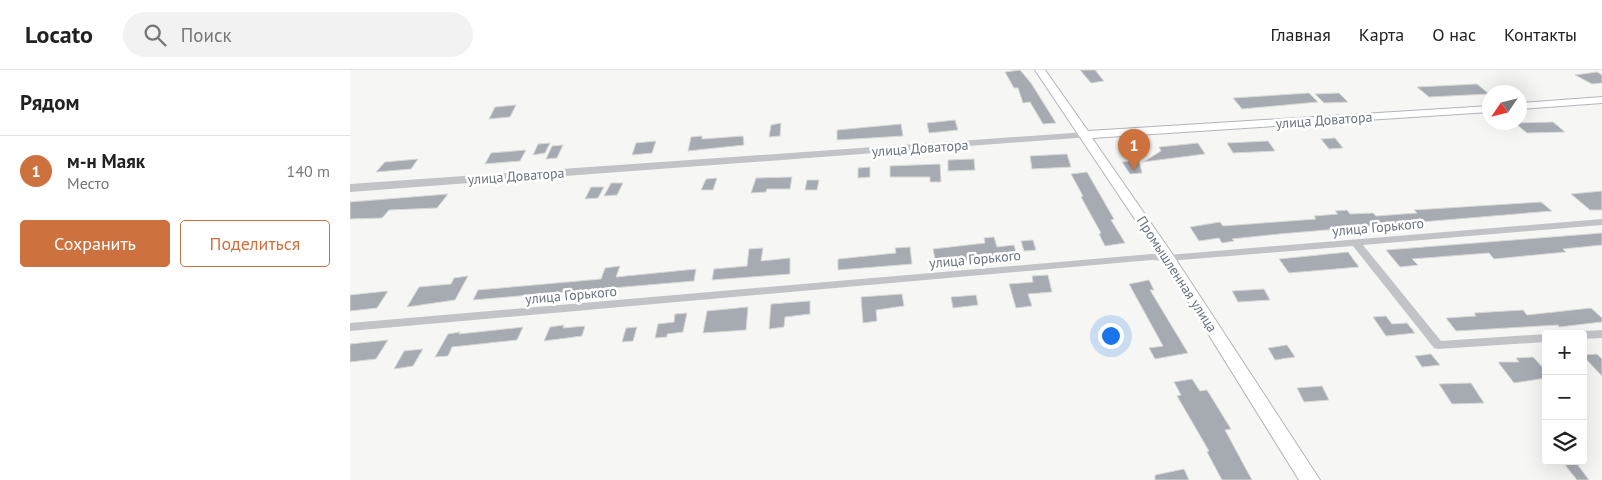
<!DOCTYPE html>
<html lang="ru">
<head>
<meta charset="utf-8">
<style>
  :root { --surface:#fff; --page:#f2f2f2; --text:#222; --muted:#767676; --line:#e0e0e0; --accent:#cd713e }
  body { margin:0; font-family:"PT Sans",sans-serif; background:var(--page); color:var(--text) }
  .controls { position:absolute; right:15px; bottom:15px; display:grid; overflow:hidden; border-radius:5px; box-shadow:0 5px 20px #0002 }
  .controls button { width:45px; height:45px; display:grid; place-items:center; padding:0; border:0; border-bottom:1px solid var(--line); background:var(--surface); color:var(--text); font:25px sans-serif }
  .compass { position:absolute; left:1132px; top:15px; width:45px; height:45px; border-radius:50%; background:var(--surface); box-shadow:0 5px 20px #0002; rotate:235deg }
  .you { position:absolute; left:760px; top:265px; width:18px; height:18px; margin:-12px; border:4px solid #fff; border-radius:50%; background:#1a73e8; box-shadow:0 0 0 8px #1a73e833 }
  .badge { display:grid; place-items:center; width:32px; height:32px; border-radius:50%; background:var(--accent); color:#fff; font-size:16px; font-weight:700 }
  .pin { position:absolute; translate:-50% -41px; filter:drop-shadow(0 1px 2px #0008) }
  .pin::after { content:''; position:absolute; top:26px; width:18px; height:15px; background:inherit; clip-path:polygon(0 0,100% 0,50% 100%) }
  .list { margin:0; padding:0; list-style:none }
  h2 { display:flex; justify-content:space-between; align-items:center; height:65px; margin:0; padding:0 20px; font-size:21px }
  h2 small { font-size:16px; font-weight:400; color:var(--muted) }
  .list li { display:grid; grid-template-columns:32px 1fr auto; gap:15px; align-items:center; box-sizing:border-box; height:70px; padding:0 20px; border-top:1px solid var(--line) }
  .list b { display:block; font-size:19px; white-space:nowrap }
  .list p { margin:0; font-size:16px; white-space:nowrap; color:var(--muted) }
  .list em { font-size:16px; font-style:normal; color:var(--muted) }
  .actions { display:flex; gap:10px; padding:15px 20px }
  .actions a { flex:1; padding:11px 0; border:1px solid var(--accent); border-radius:5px; text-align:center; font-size:18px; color:var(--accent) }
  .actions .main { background:var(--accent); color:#fff }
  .icon { flex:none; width:28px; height:28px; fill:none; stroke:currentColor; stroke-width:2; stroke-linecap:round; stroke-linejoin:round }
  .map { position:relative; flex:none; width:1252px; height:410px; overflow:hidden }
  header { display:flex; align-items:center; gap:30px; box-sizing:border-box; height:70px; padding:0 25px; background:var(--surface); border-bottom:1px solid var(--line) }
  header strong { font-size:24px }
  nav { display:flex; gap:28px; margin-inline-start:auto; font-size:18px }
  .search { width:350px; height:45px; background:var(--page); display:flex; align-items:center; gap:12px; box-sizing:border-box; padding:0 18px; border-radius:28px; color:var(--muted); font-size:19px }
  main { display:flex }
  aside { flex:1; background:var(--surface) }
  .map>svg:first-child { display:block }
  .building { fill:#a5abb1; stroke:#d8d8d7 }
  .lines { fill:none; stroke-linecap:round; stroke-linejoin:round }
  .secondary-casing { stroke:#b1b5b9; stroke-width:2 }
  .minor { fill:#c1c3c7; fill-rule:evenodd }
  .tertiary { fill:#c1c3c7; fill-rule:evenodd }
  .secondary { fill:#fff; fill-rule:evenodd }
  .labels { text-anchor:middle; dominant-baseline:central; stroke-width:5; stroke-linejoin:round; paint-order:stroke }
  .street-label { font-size:14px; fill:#6a7481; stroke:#fff }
</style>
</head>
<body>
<header>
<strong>Locato</strong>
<div class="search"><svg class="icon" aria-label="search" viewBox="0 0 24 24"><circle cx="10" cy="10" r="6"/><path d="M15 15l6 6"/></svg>Поиск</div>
<nav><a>Главная</a><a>Карта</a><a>О нас</a><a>Контакты</a></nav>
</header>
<main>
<aside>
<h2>Рядом<small></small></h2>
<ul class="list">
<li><span class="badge">1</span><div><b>м-н Маяк</b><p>Место</p></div><em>140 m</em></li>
</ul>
<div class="actions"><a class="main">Сохранить</a><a>Поделиться</a></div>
</aside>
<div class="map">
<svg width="1252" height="410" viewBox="0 0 1252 410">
  <rect width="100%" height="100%" fill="#f6f7f4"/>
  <g class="building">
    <path d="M670 0 681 13 706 53 693 54 680 32 673 33 668 18H664L655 2Z"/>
    <path d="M730 0H745L754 11 741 13Z"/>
    <path d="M1247 2 1252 5V13L1242 14 1225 5Z"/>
    <path d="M1127 14 1139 24 1079 27 1067 17Z"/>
    <path d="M959 23 968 32 892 39 883 28Z"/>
    <path d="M989 23 998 32 974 33 965 24Z"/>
    <path d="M166 35 160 47 139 49 145 37Z"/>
    <path d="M605 50 608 60 579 63 577 53Z"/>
    <path d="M1203 52 1215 62 1177 63 1165 53Z"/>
    <path d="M431 53 430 66 419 67 421 55Z"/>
    <path d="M551 54 553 66 487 70V60Z"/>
    <path d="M352 66V69L393 66 394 75 338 81 341 67Z"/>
    <path d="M985 68 993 78 979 79 971 69Z"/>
    <path d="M306 71 302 83 282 85 286 73Z"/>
    <path d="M918 71 925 81 883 83 877 73Z"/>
    <path d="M200 73 195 83 183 85 188 74Z"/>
    <path d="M848 73 855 84 793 92 811 81 809 77Z"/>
    <path d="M213 75 207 88 196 89 202 76Z"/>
    <path d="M176 80 170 91 135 94 141 83Z"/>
    <path d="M717 84 721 97 682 99 680 86Z"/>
    <path d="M68 89 61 99 26 102 35 92Z"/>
    <path d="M624 89 625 100 598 101V90Z"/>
    <path d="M789 90 792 103 780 104 772 92Z"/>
    <path d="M590 94 591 112H580V107H540V96Z"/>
    <path d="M520 97V107L508 108V98Z"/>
    <path d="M737 102 764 149 761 150 775 173 755 176 749 164 751 163 731 127 733 126 721 104Z"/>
    <path d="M442 107 440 119H417L416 122 401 123 406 108Z"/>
    <path d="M367 108 363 120H351L356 109Z"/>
    <path d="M457 110H469L467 120H455Z"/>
    <path d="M261 113H273L267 125 254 126Z"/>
    <path d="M241 117H254L248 128 235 129Z"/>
    <path d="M1252 121V140H1240L1221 124Z"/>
    <path d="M98 124 87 138 39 140 32 148 0 149V132Z"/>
    <path d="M1191 132 1202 141 929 164 882 169 884 171 872 173 869 168 849 171 840 157 870 152 873 156 966 149 964 146 988 144 985 141 997 140 1000 144 1023 143 1026 146 1067 143 1064 140Z"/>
    <path d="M1252 163V175L1213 179 1216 182 1144 189 1139 183 1062 189 1068 195 1050 197 1036 180Z"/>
    <path d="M644 167 647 177 664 175 667 186 609 191 610 193 598 194V192L586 194 583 179 635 173 634 168Z"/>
    <path d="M683 170 686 180 674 181 671 171Z"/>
    <path d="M560 177 562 194 488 200V189L546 183 545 178Z"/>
    <path d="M413 178 411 191 440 188V204L362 210 364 199 397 196 399 179Z"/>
    <path d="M998 182 1009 197 939 203 929 189Z"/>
    <path d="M270 196 266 207 346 199 344 211 123 230 128 220 251 209 255 198Z"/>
    <path d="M698 205 702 222 678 224 682 236 666 238 659 214 683 212 682 206Z"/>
    <path d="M118 206 105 230 57 237 69 217 101 214 104 208Z"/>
    <path d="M799 210 804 220H800L838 283 805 289 799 278 813 276 779 214Z"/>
    <path d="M914 219 920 230 888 232 882 221Z"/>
    <path d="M38 221 27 238 0 241V225Z"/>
    <path d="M552 224 554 236 526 240 527 251 513 253 511 227Z"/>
    <path d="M626 225 628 235 603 238 601 227Z"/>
    <path d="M460 231V244L435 247 434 257 419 259 421 234Z"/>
    <path d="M398 237 396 260 353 263 357 241Z"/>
    <path d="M1241 238 1252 248V252L1209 257 1208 255 1106 261 1096 248 1126 246 1124 243 1173 240 1177 245Z"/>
    <path d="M337 243 333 262 317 264V267L305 268 308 254 324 252 325 244Z"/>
    <path d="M1036 246 1042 254 1057 253 1065 263 1036 266 1023 247Z"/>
    <path d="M214 255 213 258 235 256 232 266 194 271 200 257Z"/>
    <path d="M173 257 167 270 102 277 98 286 85 287 98 264 110 262 109 264Z"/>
    <path d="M287 257 283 271 272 272 276 258Z"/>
    <path d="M38 270 26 289 0 292V274Z"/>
    <path d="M937 275 945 287 925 290 918 278Z"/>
    <path d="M73 279 63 296 44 299 54 281Z"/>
    <path d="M1081 284 1090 295 1072 297 1065 286Z"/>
    <path d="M1247 284 1252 289V306L1233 286V285Z"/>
    <path d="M1183 287 1196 301V308L1164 313 1148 292H1169L1166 288Z"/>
    <path d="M842 309 850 321 857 320 881 359 875 360 902 410H872L857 382 859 381 827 326 831 325 824 312Z"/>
    <path d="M1121 313 1134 333 1102 334 1089 314Z"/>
    <path d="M972 316 979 330 954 332 947 318Z"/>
    <path d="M1227 394 1239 410H1227L1215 395Z"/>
    <path d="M834 399 839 410H805V405Z"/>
  </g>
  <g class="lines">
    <defs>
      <g id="secondary">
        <path d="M685 0H695L738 61 1140 36V42L742 68 823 185 970 410H949L813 191Z"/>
        <path d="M1252 27V33L1170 39V33Z"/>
      </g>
    </defs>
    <use href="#secondary" class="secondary-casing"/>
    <g class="minor">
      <path d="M1252 149V155L1013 175 1091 271 1196 264V272L1088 279 1084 278 1003 176 818 191 801 190 0 261V253L801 184 818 185Z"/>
      <path d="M1252 260V268L1233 269V264H1228L1233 261Z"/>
    </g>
    <path class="tertiary" d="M736 62 740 63 741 65 740 67 0 122V114Z"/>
    <use href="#secondary" class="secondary"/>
  </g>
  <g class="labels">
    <g class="street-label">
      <text transform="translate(974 50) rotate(-4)">улица Доватора</text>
      <text transform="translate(570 78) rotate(-4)">улица Доватора</text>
      <text transform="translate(166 106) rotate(-4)">улица Доватора</text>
      <text transform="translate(1028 157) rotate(-5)">улица Горького</text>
      <text transform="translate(625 189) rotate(-5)">улица Горького</text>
      <text transform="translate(827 204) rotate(57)">Промышленная улица</text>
      <text transform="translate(221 225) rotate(-5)">улица Горького</text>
    </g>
  </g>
</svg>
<div class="controls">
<button>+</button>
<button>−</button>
<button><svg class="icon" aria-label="layers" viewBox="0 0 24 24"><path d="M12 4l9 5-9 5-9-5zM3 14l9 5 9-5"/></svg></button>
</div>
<svg class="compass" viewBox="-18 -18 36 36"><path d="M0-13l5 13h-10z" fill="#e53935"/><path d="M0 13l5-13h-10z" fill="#767676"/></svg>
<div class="you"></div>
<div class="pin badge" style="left:784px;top:100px">1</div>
</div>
</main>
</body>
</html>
